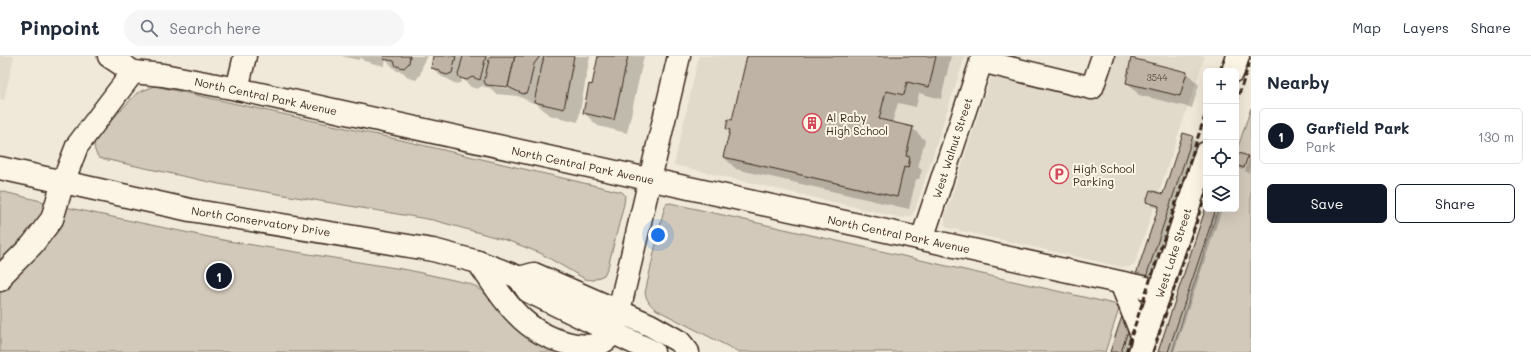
<!DOCTYPE html>
<html lang="en">
<head>
<meta charset="utf-8">
<style>
  :root { --surface:#fff; --page:#f6f6f7; --text:#1f2937; --muted:#747a83; --line:#e0e1e3; --accent:#111827 }
  body { margin:0; font-family:Mali,sans-serif; background:var(--page); color:var(--text) }
  .controls { position:absolute; right:12px; top:12px; display:grid; overflow:hidden; border-radius:6px; box-shadow:0 4px 16px #0002 }
  .controls button { width:36px; height:36px; display:grid; place-items:center; padding:0; border:0; border-bottom:1px solid var(--line); background:var(--surface); color:var(--text); font:20px sans-serif }
  .you { position:absolute; left:658px; top:179px; width:14px; height:14px; margin:-10px; border:3px solid #fff; border-radius:50%; background:#1a73e8; box-shadow:0 0 0 6px #1a73e833 }
  .badge { display:grid; place-items:center; width:26px; height:26px; border-radius:50%; background:var(--accent); color:#fff; font-size:13px; font-weight:700 }
  .pin { position:absolute; translate:-50% -50%; border:2px solid #fff; box-shadow:0 1px 4px #0006 }
  .list { margin:0; padding:0; list-style:none }
  h2 { display:flex; justify-content:space-between; align-items:center; height:52px; margin:0; padding:0 16px; font-size:17px }
  h2 small { font-size:13px; font-weight:400; color:var(--muted) }
  .list li { display:grid; grid-template-columns:26px 1fr auto; gap:12px; align-items:center; box-sizing:border-box; height:56px; margin:0 8px 8px; padding:0 8px; border:1px solid var(--line); border-radius:6px }
  .list b { display:block; font-size:15px; white-space:nowrap }
  .list p { margin:0; font-size:13px; white-space:nowrap; color:var(--muted) }
  .list em { font-size:13px; font-style:normal; color:var(--muted) }
  .actions { display:flex; gap:8px; padding:12px 16px }
  .actions a { flex:1; padding:9px 0; border:1px solid var(--accent); border-radius:6px; text-align:center; font-size:14px; color:var(--accent) }
  .actions .main { background:var(--accent); color:#fff }
  .icon { flex:none; width:22px; height:22px; fill:none; stroke:currentColor; stroke-width:2; stroke-linecap:round; stroke-linejoin:round }
  .map { position:relative; flex:none; width:1251px; height:296px; overflow:hidden }
  header { display:flex; align-items:center; gap:24px; box-sizing:border-box; height:56px; padding:0 20px; background:var(--surface); border-bottom:1px solid var(--line) }
  header strong { font-size:19px }
  nav { display:flex; gap:22px; margin-inline-start:auto; font-size:14px }
  .search { width:280px; height:36px; background:var(--page); display:flex; align-items:center; gap:10px; box-sizing:border-box; padding:0 14px; border-radius:22px; color:var(--muted); font-size:15px }
  main { display:flex }
  aside { flex:1; background:var(--surface) }
  .map>svg:first-child { display:block }
  .built { fill:#e1d9c9 }
  .green { fill:#d2c9ba; stroke:#867a6c }
  .shadow { fill:#0003; fill-rule:evenodd }
  .building { fill:#beb3a4; stroke:#3b2a1e }
  .lines { fill:none; stroke-linecap:round; stroke-linejoin:round }
  .minor-casing { stroke:#3b2a1e; stroke-width:25 }
  .major-casing { stroke:#3b2a1e; stroke-width:25 }
  .minor { stroke:#fcf5e5; stroke-width:22 }
  .major { stroke:#fcf5e5; stroke-width:22 }
  .rail { stroke:#3b2a1e; stroke-width:3; stroke-dasharray:6 3; stroke-linecap:butt }
  .labels { text-anchor:middle; dominant-baseline:central; stroke-width:4; stroke-linejoin:round; paint-order:stroke }
  .number-label { font-size:9px; fill:#5c4c40 }
  .street-label { font-size:11px; fill:#3b2a1e; stroke:#fcf5e5 }
  .poi-label { font-size:11px; fill:#3b2a1e; stroke:#fcf5e5; text-anchor:start }
</style>
</head>
<body>
<header>
<strong>Pinpoint</strong>
<div class="search"><svg class="icon" aria-label="search" viewBox="0 0 24 24"><circle cx="10" cy="10" r="6"/><path d="M15 15l6 6"/></svg>Search here</div>
<nav><a>Map</a><a>Layers</a><a>Share</a></nav>
</header>
<main>
<div class="map">
<svg width="1251" height="296" viewBox="0 0 1251 296">
  <rect width="100%" height="100%" fill="#f0e9d9"/>
  <filter id="ink" filterUnits="userSpaceOnUse"><feTurbulence type="fractalNoise" baseFrequency=".025" numOctaves="2"/><feDisplacementMap in="SourceGraphic" scale="8" xChannelSelector="R" yChannelSelector="G"/><feConvolveMatrix kernelMatrix="1 2 1 2 8 2 1 2 1" color-interpolation-filters="sRGB"/></filter>
  <g filter="url(#ink)">
    <g class="built">
      <path d="M0 0H14L4 44 0 43Z"/>
      <path d="M699 0H965L915 154 911 160 902 162 674 109Z"/>
      <path d="M1103 0H1205L1135 207 1129 211H1122L949 172 945 169V160L995 9 1092 32Z"/>
    </g>
    <g class="green">
      <path d="M155 30 405 85 622 136 625 139 624 148 608 211 604 219 593 224 585 223 540 197 509 185 433 164 219 128 99 102C94 95 93 90 96 81L137 37Z"/>
      <path d="M1251 52V296H1172L1218 153H1236V97Z"/>
      <path d="M0 135 74 153 228 185 408 214 467 227 475 230 501 251 586 296H0Z"/>
      <path d="M670 147 1114 248 1119 253 1105 296H739L657 254C650 249 647 245 645 237L663 157 666 148Z"/>
    </g>
    <g class="shadow">
      <path d="M341 0H428L424 5 420 19 416 24 409 22 403 16 397 15 386 4 384 10 364 5 360 1 359 4Z"/>
      <path d="M435 0H590L578 66 549 59 535 46 533 47 518 40 496 38 490 32 482 30 477 33 471 31 462 22 461 26 457 28 452 26 448 23 442 21 432 12ZM494 29 513 31V33L494 31Z"/>
      <path d="M599 0H644L627 77 598 70 584 57Z"/>
      <path d="M748 0H951L941 43 919 37 916 51 898 47 892 67 912 72 925 84 918 111 922 114 919 123H916L909 153 736 113 724 101 730 76 727 73 733 65Z"/>
      <path d="M1131 4 1187 17 1199 29 1192 52 1139 39 1127 26Z"/>
      <path d="M1192 81 1197 86 1127 296H1111L1159 153 1152 150 1147 145 1164 139Z"/>
      <path d="M1236 96 1248 101 1251 104 1249 117 1245 115 1249 102H1247L1243 114 1236 112Z"/>
      <path d="M1206 153H1222L1174 296H1159Z"/>
    </g>
    <g class="building">
      <path d="M384 0H410L409 7 404 12 396 10 394 5 383 3Z"/>
      <path d="M433 0H456L452 17 447 19 441 17 439 14 431 12Z"/>
      <path d="M463 0H486L480 24 472 21 467 24 460 22 458 19Z"/>
      <path d="M490 0H515L508 31 486 29 484 25Z"/>
      <path d="M515 0H540L534 8 528 36 523 38 508 31Z"/>
      <path d="M544 0H574L564 53 534 46Z"/>
      <path d="M598 0H628L614 64 583 57 589 28 592 29Z"/>
      <path d="M747 0H936L929 31 907 26 904 39 886 35 879 63 913 71 906 100 910 101 908 112 904 111 897 141 723 101 730 74 726 73 728 63 732 64Z"/>
      <path d="M1131 2 1187 16 1180 40 1126 27Z"/>
      <path d="M1183 77 1193 80 1121 296H1110L1159 150 1146 146 1150 134 1163 138Z"/>
      <path d="M1236 96 1248 100 1244 112 1236 109Z"/>
      <path d="M1206 151V153H1216L1168 296H1158Z"/>
    </g>
    <g class="lines">
      <defs>
        <g id="minor">
          <path d="M109 0 133 16"/>
          <path d="M981 5 1092 32 1103 0"/>
          <path d="M237 33 245 0"/>
          <path d="M0 112 190 154 433 194 478 206 513 219 519 222 528 235 653 296"/>
          <path d="M922 183 983 0"/>
          <path d="M478 206C506 246 524 280 576 289 594 291 603 290 614 276L679 0"/>
          <path d="M519 222 534 218 650 269 680 286 688 296"/>
          <path d="M0 224 2 219 32 189 52 163 63 126 77 90 133 16 163 19 237 33 1160 235"/>
        </g>
        <g id="major">
          <path d="M1233 15 1238 0"/>
          <path d="M1121 227 1144 284"/>
          <path d="M1140 296 1206 97"/>
        </g>
      </defs>
      <use href="#minor" class="minor-casing"/>
      <use href="#major" class="major-casing"/>
      <use href="#minor" class="minor"/>
      <use href="#major" class="major"/>
      <g class="rail">
        <path d="M1220 15 1225 0"/>
        <path d="M1236 47 1251 2"/>
        <path d="M1126 296 1206 57"/>
        <path d="M1153 296 1206 137"/>
      </g>
    </g>
  </g>
  <defs>
    <symbol id="building-ring" viewBox="-11 -11 22 22"><circle r="9.5" fill="#fcf5e5" stroke="#d1495b" stroke-width="1.5"/><path d="M-4-6H4V6H1V3H-1V6H-4ZM-2.5-4.3h1.7v1.8h-1.7ZM.8-4.3h1.7v1.8H.8ZM-2.5-1h1.7V.8h-1.7ZM.8-1h1.7V.8H.8Z" fill="#d1495b"/></symbol>
    <symbol id="parking-ring" viewBox="-11 -11 22 22"><circle r="9.5" fill="#fcf5e5" stroke="#d1495b" stroke-width="1.5"/><path d="M-3.5-5.5H1a3.5 3.5 0 0 1 0 7H-1V5.5H-3.5ZM-1-3.4V-.6H.8a1.4 1.4 0 0 0 0-2.8Z" fill="#d1495b"/></symbol>
  </defs>
  <g fill-rule="evenodd">
    <use href="#building-ring" x="801" y="56" width="22" height="22"/>
    <use href="#parking-ring" x="1048" y="107" width="22" height="22"/>
  </g>
  <g class="labels">
    <g class="number-label">
      <text x="1157" y="21">3544</text>
    </g>
    <g class="street-label">
      <text transform="translate(266 40) rotate(12)">North Central Park Avenue</text>
      <text transform="translate(952 92) rotate(-72)">West Walnut Street</text>
      <text transform="translate(583 109) rotate(12)">North Central Park Avenue</text>
      <text transform="translate(261 165) rotate(9)">North Conservatory Drive</text>
      <text transform="translate(899 178) rotate(12)">North Central Park Avenue</text>
      <text transform="translate(1173 197) rotate(-72)">West Lake Street</text>
    </g>
    <g class="poi-label">
      <text x="826" y="61">Al Raby<tspan x="826" dy="13">High School</tspan></text>
      <text x="1073" y="112">High School<tspan x="1073" dy="13">Parking</tspan></text>
    </g>
  </g>
</svg>
<div class="controls">
<button>+</button>
<button>−</button>
<button><svg class="icon" aria-label="locate" viewBox="0 0 24 24"><circle cx="12" cy="12" r="6"/><path d="M12 2v4M12 18v4M2 12h4M18 12h4"/></svg></button>
<button><svg class="icon" aria-label="layers" viewBox="0 0 24 24"><path d="M12 4l9 5-9 5-9-5zM3 14l9 5 9-5"/></svg></button>
</div>
<div class="you"></div>
<div class="pin badge" style="left:219px;top:220px">1</div>
</div>
<aside>
<h2>Nearby<small></small></h2>
<ul class="list">
<li><span class="badge">1</span><div><b>Garfield Park</b><p>Park</p></div><em>130 m</em></li>
</ul>
<div class="actions"><a class="main">Save</a><a>Share</a></div>
</aside>
</main>
</body>
</html>
